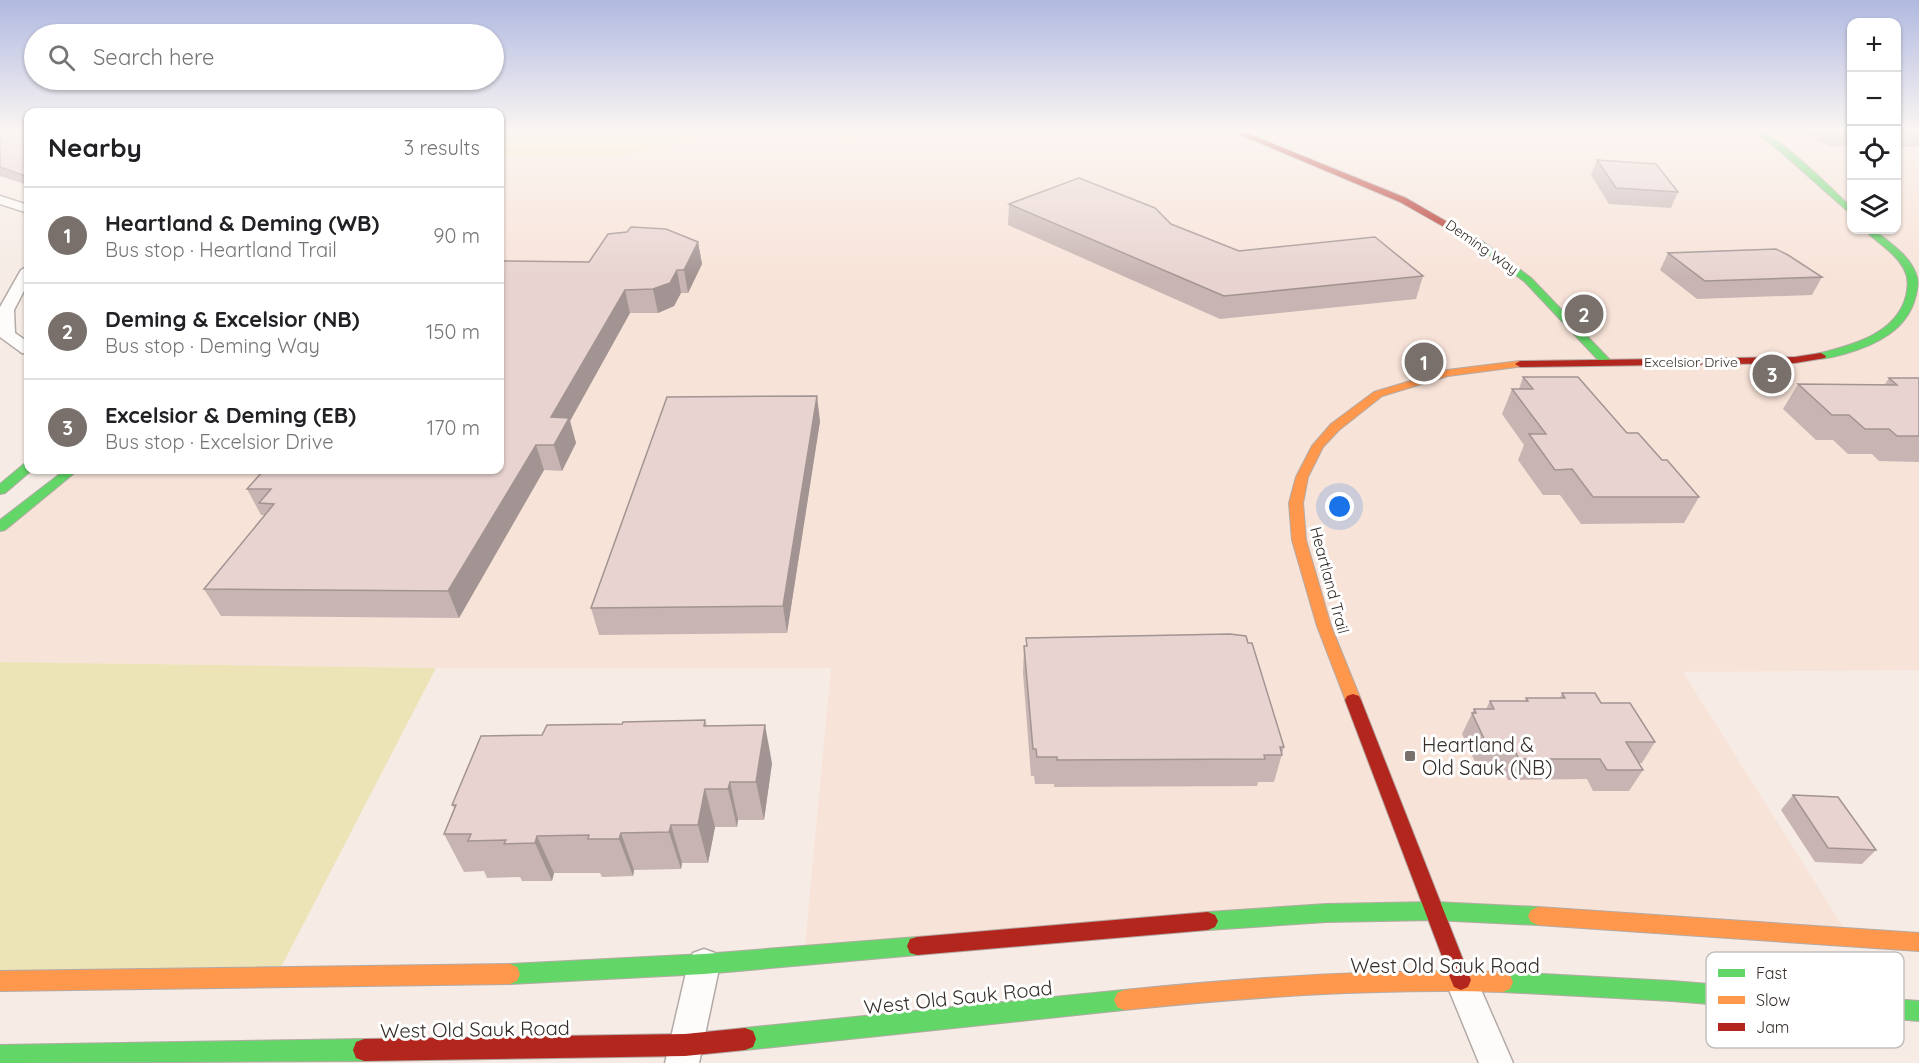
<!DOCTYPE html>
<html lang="en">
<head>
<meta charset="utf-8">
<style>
  :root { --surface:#fff; --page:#f6f6f6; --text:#202124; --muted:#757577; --line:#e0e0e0; --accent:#79706b }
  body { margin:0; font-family:Quicksand,sans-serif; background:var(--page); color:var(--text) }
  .controls { position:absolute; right:18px; top:18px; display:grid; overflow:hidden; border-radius:12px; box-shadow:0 2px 4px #0004 }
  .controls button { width:54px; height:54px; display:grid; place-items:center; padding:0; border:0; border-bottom:2px solid var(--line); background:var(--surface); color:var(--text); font:30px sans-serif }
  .you { position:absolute; left:1340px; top:507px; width:21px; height:21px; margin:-15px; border:4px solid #fff; border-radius:50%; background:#1a73e8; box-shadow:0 0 0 9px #1a73e833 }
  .badge { display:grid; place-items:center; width:39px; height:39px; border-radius:50%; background:var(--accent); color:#fff; font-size:20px; font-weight:700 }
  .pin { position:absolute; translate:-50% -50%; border:3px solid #fff; box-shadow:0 2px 6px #0006 }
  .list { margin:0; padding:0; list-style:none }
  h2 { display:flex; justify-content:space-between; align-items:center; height:78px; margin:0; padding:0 24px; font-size:26px }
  h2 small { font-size:20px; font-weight:400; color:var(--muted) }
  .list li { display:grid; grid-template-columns:39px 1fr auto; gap:18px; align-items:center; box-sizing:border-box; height:96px; padding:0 24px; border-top:2px solid var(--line) }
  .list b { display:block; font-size:22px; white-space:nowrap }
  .list p { margin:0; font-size:20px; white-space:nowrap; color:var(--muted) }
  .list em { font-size:20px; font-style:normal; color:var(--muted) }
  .icon { flex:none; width:33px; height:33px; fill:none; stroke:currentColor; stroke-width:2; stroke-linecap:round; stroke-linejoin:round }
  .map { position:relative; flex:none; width:1919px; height:1063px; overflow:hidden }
  .search { position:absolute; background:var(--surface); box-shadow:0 2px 4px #0004; left:24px; top:24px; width:480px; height:66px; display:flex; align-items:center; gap:15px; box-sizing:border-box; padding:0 21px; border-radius:33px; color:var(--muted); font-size:22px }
  .panel { position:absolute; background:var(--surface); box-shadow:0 2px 4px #0004; left:24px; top:108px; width:480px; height:366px; border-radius:12px }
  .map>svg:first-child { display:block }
  .built { fill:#f8e3d8 }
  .green { fill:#ece4b7 }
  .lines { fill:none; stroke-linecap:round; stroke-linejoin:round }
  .street-casing { stroke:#b3aaa5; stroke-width:3 }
  .fast-casing { stroke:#b3aaa5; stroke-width:2 }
  .slow-casing { stroke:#b3aaa5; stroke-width:2 }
  .jam-casing { stroke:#b3aaa5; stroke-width:2 }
  .street { fill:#fefcfb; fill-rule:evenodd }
  .fast { fill:#63d668; fill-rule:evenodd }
  .slow { fill:#ff974d; fill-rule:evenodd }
  .jam { fill:#b3261e; fill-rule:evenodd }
  .wall { fill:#c8b5b3 }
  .shaded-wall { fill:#a29492 }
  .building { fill:#e8d3d0; stroke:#a29492; stroke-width:1.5 }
  .poi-dot { fill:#79706b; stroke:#fff; stroke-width:2 }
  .labels { text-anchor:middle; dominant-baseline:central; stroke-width:6; stroke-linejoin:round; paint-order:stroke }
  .far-street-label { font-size:14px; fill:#362d29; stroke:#fff }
  .street-label { font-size:16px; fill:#362d29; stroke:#fff }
  .near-poi-label { font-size:20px; fill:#362d29; stroke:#fff; text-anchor:start }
  .near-street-label { font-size:20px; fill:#362d29; stroke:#fff }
  .key { fill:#fff; stroke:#c3c0bf; stroke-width:1.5 }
  .key-label { font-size:16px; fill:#362d29 }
</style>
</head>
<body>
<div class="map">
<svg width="1919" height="1063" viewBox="0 0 1919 1063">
  <rect width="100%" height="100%" fill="#f6ebe5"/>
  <path class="built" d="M740 129H1851L1852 230H1896L1897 129H1919V670L1683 672 1850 938 1434 911 804 956 831 668H436L0 662V527L72 470H500V156H620Z"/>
  <g class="green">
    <path d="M501 129H740L620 156H500Z"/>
    <path d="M764 129H859L856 142Z"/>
    <path d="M0 662 436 668 276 977 0 981Z"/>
  </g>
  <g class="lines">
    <defs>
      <g id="street">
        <path d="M0 196 28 205V213L0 204Z"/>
        <path d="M28 266V283L14 310 15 333 28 342V354L22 353 0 337V307L21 270Z"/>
        <path d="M704 949 715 953 720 964 699 1063H665L688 964 693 953Z"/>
        <path d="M1461 965 1472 969 1513 1063H1479L1445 980 1450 969Z"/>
      </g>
      <g id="fast">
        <path d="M1751 129C1774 129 1832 190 1852 208V215L1781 152Z"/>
        <path d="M1865 230H1874C1890 243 1911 256 1917 277 1919 283 1917 290 1916 295 1908 330 1876 345 1844 354 1836 356 1826 360 1817 358V354C1851 345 1896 335 1906 296 1908 286 1909 278 1904 269 1895 252 1877 243 1865 230Z"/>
        <path d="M1476 241H1482L1531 278 1610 360V364H1602L1525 282 1476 245Z"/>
        <path d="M28 463V470H32L5 493 0 494V484L24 464Z"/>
        <path d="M65 470H78L5 530 0 531V520Z"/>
        <path d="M1434 902 1538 907 1545 910 1548 916 1545 922 1538 925 1434 920 1326 922 1208 930 1201 927 1198 921 1201 915 1208 912 1326 904Z"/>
        <path d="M917 937 924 939 927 946 924 953 917 955 704 974 510 984 503 981 500 974 503 967 510 964 704 954Z"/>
        <path d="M1503 972 1672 981 1919 1001V1021L1672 1001 1503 992 1496 989 1493 982 1496 975Z"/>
        <path d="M1124 990 1131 993 1134 1000 1131 1007 1124 1010 745 1050 737 1047 734 1039 737 1031 745 1028Z"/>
        <path d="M364 1039 372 1042 375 1050 372 1058 364 1061 0 1063V1045Z"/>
      </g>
      <g id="slow">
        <path d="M1520 361 1525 364 1524 366 1448 376 1382 396 1339 430 1323 447 1308 477 1303 503 1306 540 1331 626 1361 700 1359 704 1353 706 1347 704 1317 626 1292 540 1289 503 1296 477 1312 446 1331 424 1374 392 1447 370Z"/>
        <path d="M1538 907 1919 933V951L1538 925 1531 922 1528 916 1531 910Z"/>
        <path d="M510 964 517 967 520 974 517 981 510 984 0 991V971Z"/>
        <path d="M1456 971 1503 972 1510 975 1513 982 1510 989 1503 992C1376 988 1250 997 1124 1010L1117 1007 1114 1000 1117 993 1124 990C1234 979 1345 971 1456 971Z"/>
      </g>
      <g id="jam">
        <path d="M1227 129H1236L1406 198 1484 243 1476 245 1400 202Z"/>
        <path d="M1821 353 1826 356 1825 358 1795 363 1520 367 1515 364 1520 361 1795 357Z"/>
        <path d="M1353 694 1359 696 1361 700 1471 980 1468 987 1461 990 1454 987 1451 980 1345 700 1347 696Z"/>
        <path d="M1208 912 1215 915 1218 921 1215 927 1208 930 917 955 910 953 907 946 910 939 917 937Z"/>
        <path d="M745 1028 753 1031 756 1039 753 1047 745 1050 685 1056 364 1061 356 1058 353 1050 356 1042 364 1039 685 1034Z"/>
      </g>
    </defs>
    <use href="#street" class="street-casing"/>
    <use href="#fast" class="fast-casing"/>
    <use href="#slow" class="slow-casing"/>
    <use href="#jam" class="jam-casing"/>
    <use href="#street" class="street"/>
    <use href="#fast" class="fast"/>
    <use href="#slow" class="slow"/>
    <use href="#jam" class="jam"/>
  </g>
  <g class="wall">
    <path d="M0 129H28V185L0 176Z"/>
    <path d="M1800 129H1851V146H1828Z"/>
    <rect x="1896" y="129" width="23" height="18"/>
    <path d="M1597 160 1678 192 1671 208 1609 204 1591 175Z"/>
    <path d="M1009 204 1171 224 1239 251 1423 276 1416 299 1220 319 1008 225Z"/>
    <path d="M698 242 702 264 688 293H681L674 306 658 313H630L570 421 576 443 562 471 544 470 459 618 221 616 204 589 265 515H261L247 489 589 262Z"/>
    <path d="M1668 253 1822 277 1812 295 1697 299 1660 270Z"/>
    <path d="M1523 377 1627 433 1662 460 1699 497 1684 523 1581 524 1560 495H1543L1518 460 1524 445 1502 414 1512 389H1519Z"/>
    <path d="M1889 378H1919V462L1879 461 1872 454H1848L1833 440H1816L1783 409 1798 384H1885Z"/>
    <path d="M820 421 787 633 599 635 591 608Z"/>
    <path d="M1026 638 1284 747 1274 782H1258L1257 786 1054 787V784H1035L1034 776H1031L1023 673 1024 646H1026Z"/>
    <path d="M1562 693 1601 703 1655 742 1642 763H1639L1643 770 1629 791H1593L1587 779 1508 780 1504 772H1484L1482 768H1478L1462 734 1474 709H1486L1490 701H1525L1526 698H1560Z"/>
    <path d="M705 720 707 726 772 763 764 820H738L737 827H715L708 863H682L681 869 634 870 633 876 602 877 600 873H554L552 881H522L520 877 487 878 484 871 464 872 444 834 454 808 452 805 542 735 622 724Z"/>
    <path d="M1793 795 1876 850 1862 864 1815 862 1781 810Z"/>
  </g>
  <g class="shaded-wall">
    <path d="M698 242 702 264 688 293 684 270Z"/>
    <path d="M677 270 681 293 674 306 658 313 653 289Z"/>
    <path d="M625 290 630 313 570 421 576 443 562 471 554 445 551 417Z"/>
    <path d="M817 396 820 421 787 633 783 606Z"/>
    <path d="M536 445 544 470 459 618 448 591Z"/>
    <path d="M765 725 772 763 764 820 756 782Z"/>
    <path d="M730 782 738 820 737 827 728 789Z"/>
    <path d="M705 789 715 827 708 863 698 825Z"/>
    <path d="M671 825 682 863 681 869 669 832Z"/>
    <path d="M621 833 634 870 633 876 619 839Z"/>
    <path d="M537 836 554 873 552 881 535 843Z"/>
  </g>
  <g class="building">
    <path d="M0 129H28V177L0 167Z"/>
    <path d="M1597 160 1656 164 1678 192 1616 188Z"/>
    <path d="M1079 178 1155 208 1171 224 1239 251 1375 237 1423 276 1224 296 1009 204Z"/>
    <path d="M631 227 666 229 698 242 684 270H677L670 283 653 289 625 290 551 417 569 418 554 445H536L448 591 204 589 274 504 259 503 271 489H247L264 470H500V261L589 262 608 234 627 232Z"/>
    <path d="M1776 249 1788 255 1822 277 1705 281 1668 253Z"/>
    <path d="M1523 377H1578L1627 433H1638L1662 460H1667L1699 497H1593L1572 469 1555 470 1529 434H1546L1512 389H1533Z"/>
    <path d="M1889 378H1919V436H1897L1889 429H1865L1849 415H1832L1798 384 1897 385Z"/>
    <path d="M817 396 783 606 591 608 667 397Z"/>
    <path d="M1230 634 1246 636 1248 643H1252L1284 747H1280L1282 755H1264L1265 759 1057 760V757H1037L1036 749H1033L1024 646H1027L1026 638Z"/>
    <path d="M1562 693H1595L1601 703H1630L1655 742H1626L1643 770H1607L1600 759H1519L1515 751H1495L1493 747H1488L1472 713H1476L1474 709H1494L1490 701H1528L1526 698H1565Z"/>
    <path d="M705 720 704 726 765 725 756 782H730L728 789H705L698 825H671L669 832 621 833 619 839H588L589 835 537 836 535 843 504 844 506 840 468 841 471 834H444L456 805H452L481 736 542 735 547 725 622 724 623 722Z"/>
    <path d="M1793 795 1838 797 1876 850 1828 848Z"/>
  </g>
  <linearGradient id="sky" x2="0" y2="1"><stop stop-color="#b0b9e0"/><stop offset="0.47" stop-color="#fbf6f3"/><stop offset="1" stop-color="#fbf6f3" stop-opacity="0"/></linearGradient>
  <rect width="1919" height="277" fill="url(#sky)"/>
  <rect class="poi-dot" x="1404" y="750" width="12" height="12" rx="3"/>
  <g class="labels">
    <g class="far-street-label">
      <text transform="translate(1482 247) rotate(35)">Deming Way</text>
      <text x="1691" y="362">Excelsior Drive</text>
    </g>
    <g class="street-label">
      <text transform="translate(1330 580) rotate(75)">Heartland Trail</text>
    </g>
    <g class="near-poi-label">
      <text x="1422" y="744">Heartland &amp;<tspan x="1422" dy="23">Old Sauk (NB)</tspan></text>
    </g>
    <g class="near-street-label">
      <text x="1445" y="965">West Old Sauk Road</text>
      <text transform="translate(958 997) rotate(-6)">West Old Sauk Road</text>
      <text transform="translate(475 1029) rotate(-1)">West Old Sauk Road</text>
    </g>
  </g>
  <rect x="1706" y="952" width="198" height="96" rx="9" class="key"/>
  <rect x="1718" y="969" width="27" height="8" fill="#63d668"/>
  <rect x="1718" y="996" width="27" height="8" fill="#ff974d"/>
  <rect x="1718" y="1023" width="27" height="8" fill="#b3261e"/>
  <g class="key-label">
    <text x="1756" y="979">Fast</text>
    <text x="1756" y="1006">Slow</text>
    <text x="1756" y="1033">Jam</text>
  </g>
</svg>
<div class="controls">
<button>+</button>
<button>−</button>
<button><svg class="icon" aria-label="locate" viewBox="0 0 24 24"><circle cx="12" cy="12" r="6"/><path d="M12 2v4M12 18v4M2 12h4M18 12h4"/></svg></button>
<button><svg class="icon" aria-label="layers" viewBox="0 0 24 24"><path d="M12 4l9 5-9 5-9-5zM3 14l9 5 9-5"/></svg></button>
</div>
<div class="you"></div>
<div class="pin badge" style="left:1424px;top:362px">1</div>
<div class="pin badge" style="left:1584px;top:314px">2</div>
<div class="pin badge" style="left:1772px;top:374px">3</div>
<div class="search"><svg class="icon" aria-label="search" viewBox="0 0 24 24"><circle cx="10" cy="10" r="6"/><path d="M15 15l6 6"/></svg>Search here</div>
<section class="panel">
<h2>Nearby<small>3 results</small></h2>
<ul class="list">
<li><span class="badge">1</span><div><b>Heartland &amp; Deming (WB)</b><p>Bus stop · Heartland Trail</p></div><em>90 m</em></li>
<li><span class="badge">2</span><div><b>Deming &amp; Excelsior (NB)</b><p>Bus stop · Deming Way</p></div><em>150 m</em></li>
<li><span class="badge">3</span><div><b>Excelsior &amp; Deming (EB)</b><p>Bus stop · Excelsior Drive</p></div><em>170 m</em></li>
</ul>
</section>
</div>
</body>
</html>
